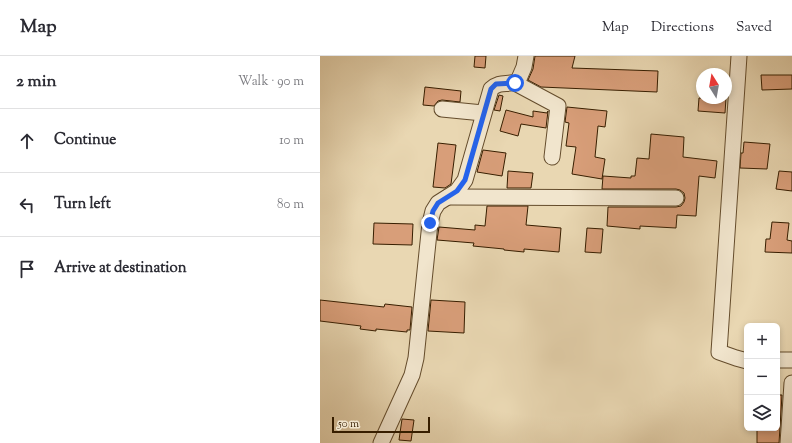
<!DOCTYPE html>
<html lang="en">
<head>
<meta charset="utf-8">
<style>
  :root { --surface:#fff; --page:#f2f2f3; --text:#2b2b33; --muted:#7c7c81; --line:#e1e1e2 }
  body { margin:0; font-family:"Sorts Mill Goudy",serif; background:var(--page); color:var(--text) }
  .controls { position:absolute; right:12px; bottom:12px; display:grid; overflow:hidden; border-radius:6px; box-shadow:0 2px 6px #0003 }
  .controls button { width:36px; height:36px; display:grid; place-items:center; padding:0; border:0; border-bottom:1px solid var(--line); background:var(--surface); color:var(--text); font:20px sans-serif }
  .compass { position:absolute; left:376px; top:12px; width:36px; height:36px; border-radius:50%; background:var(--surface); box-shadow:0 2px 6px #0003; rotate:349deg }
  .scale { position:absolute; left:12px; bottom:10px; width:98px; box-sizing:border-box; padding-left:4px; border:2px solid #371e00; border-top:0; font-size:11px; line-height:14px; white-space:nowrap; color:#371e00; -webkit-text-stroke:3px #f1e5cd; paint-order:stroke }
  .stop { position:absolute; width:12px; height:12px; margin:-9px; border:3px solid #2563eb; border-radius:50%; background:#fff }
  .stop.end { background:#2563eb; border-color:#fff; box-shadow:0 1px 4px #0008 }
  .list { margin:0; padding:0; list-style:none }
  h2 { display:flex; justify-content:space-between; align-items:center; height:52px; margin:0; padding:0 16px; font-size:17px }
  h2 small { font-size:13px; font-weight:400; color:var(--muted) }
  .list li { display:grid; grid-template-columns:26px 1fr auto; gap:12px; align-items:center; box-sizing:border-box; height:64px; padding:0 16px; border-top:1px solid var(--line) }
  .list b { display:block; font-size:15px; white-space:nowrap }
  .list em { font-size:13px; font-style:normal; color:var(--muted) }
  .icon { flex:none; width:22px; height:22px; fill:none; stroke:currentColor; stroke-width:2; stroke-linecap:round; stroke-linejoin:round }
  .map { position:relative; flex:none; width:472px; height:387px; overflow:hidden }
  header { display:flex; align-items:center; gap:24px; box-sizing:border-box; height:56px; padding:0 20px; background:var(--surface); border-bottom:1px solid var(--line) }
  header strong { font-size:19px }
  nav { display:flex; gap:22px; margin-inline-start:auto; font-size:14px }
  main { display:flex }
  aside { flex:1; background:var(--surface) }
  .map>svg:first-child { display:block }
  .building { fill:#d89e79; stroke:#371e00 }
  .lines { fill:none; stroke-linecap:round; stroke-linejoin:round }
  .minor-casing { stroke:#644c2c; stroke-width:17 }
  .minor { stroke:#f1e5cd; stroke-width:15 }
  .route { stroke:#2563eb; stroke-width:5 }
</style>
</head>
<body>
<header>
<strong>Map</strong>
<nav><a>Map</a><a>Directions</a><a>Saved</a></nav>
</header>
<main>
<aside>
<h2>2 min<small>Walk · 90 m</small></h2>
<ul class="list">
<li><svg class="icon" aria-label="ahead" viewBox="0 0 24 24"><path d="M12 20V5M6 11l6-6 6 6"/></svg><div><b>Continue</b></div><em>10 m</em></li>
<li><svg class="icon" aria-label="left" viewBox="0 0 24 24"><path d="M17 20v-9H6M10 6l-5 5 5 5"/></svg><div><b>Turn left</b></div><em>80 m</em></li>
<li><svg class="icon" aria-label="arrive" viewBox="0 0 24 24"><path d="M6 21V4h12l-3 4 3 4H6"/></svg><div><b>Arrive at destination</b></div></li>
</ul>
</aside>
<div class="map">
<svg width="472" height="387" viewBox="0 0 472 387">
  <rect width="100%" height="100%" fill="#e9d7b2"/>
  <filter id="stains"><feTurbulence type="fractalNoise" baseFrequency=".005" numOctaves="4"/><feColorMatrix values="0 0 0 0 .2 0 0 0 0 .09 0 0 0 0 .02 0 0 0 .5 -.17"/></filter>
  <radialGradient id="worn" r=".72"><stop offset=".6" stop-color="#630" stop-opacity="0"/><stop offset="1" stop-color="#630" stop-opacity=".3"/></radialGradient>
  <g class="building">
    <path d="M155 0H166L165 12 154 11Z"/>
    <path d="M215 0H255L252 12 338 15 337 36 221 31 208 24 213 13Z"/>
    <path d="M441 19H472V33L442 34Z"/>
    <path d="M105 31 141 35 140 46 122 44 118 45 114 50 103 49Z"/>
    <path d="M179 39 183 40 180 55 174 54Z"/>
    <path d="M379 42H406L405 57 378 55Z"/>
    <path d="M247 51 287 55 285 71 278 70 275 101 285 103 282 123 252 118 256 91 246 90 249 67 245 66Z"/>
    <path d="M186 54 213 61V55L227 57 228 55 226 72 201 68 198 80 180 75Z"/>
    <path d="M331 78 364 81 363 101 397 105 395 122 379 120 376 160 357 159 356 172 320 170V173L287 170 288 151H356L361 150 364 146 365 142 364 137 360 134 356 133H282L283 120 311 122V120H315L317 102 329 103Z"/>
    <path d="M424 86 450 88 447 113 420 112 421 97H423Z"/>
    <path d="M118 87 136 89 131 128 125 132 113 131Z"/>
    <path d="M163 94 186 97 182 120 157 116Z"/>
    <path d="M188 115 213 117 211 132H187Z"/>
    <path d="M459 115 472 116V135L456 133Z"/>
    <path d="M167 150H208L206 169 241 172 239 196 204 193V196L184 194V193L153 190 154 187 117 184 119 171 155 174V169L165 170Z"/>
    <path d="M452 166 469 167 467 184 472 185V197L445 196 446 183H450Z"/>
    <path d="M54 167 93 168 92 189 53 188Z"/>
    <path d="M267 172 283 173 281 197 265 196Z"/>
    <path d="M0 244 64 251 65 248 92 251 90 274H87V276L56 273V275L40 273 41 270 0 265Z"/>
    <path d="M111 244 145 246 144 277 108 275Z"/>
    <path d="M457 339H462L459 387H437V372H457Z"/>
    <path d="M82 363 94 364 91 385 79 384Z"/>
  </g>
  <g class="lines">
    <defs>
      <g id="minor">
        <path d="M419 0 399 296 416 302 427 305"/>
        <path d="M195 27 238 50 232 101"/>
        <path d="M122 53 163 57"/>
        <path d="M128 141 356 142"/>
        <path d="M457 304H472"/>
        <path d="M61 387 92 319 96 302 110 167 113 155 118 147 137 135 145 124 171 33C181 24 187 30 198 25L204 11 206 0"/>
        <path d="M468 387 472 327"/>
      </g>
    </defs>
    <use href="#minor" class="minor-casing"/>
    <use href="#minor" class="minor"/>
  </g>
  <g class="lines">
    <path class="route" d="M110 167 113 155 118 147 137 135 145 124 171 33 176 28 195 27"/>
  </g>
  <rect width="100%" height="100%" filter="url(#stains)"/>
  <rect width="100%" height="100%" fill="url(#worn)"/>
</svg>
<div class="controls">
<button>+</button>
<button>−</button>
<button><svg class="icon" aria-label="layers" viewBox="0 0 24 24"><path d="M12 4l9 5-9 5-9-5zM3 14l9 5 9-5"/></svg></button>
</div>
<svg class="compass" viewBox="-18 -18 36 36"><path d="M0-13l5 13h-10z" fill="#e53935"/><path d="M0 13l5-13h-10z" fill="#7c7c81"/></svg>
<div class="scale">50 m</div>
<div class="stop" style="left:195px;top:27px"></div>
<div class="stop end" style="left:110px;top:167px"></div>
</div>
</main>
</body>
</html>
